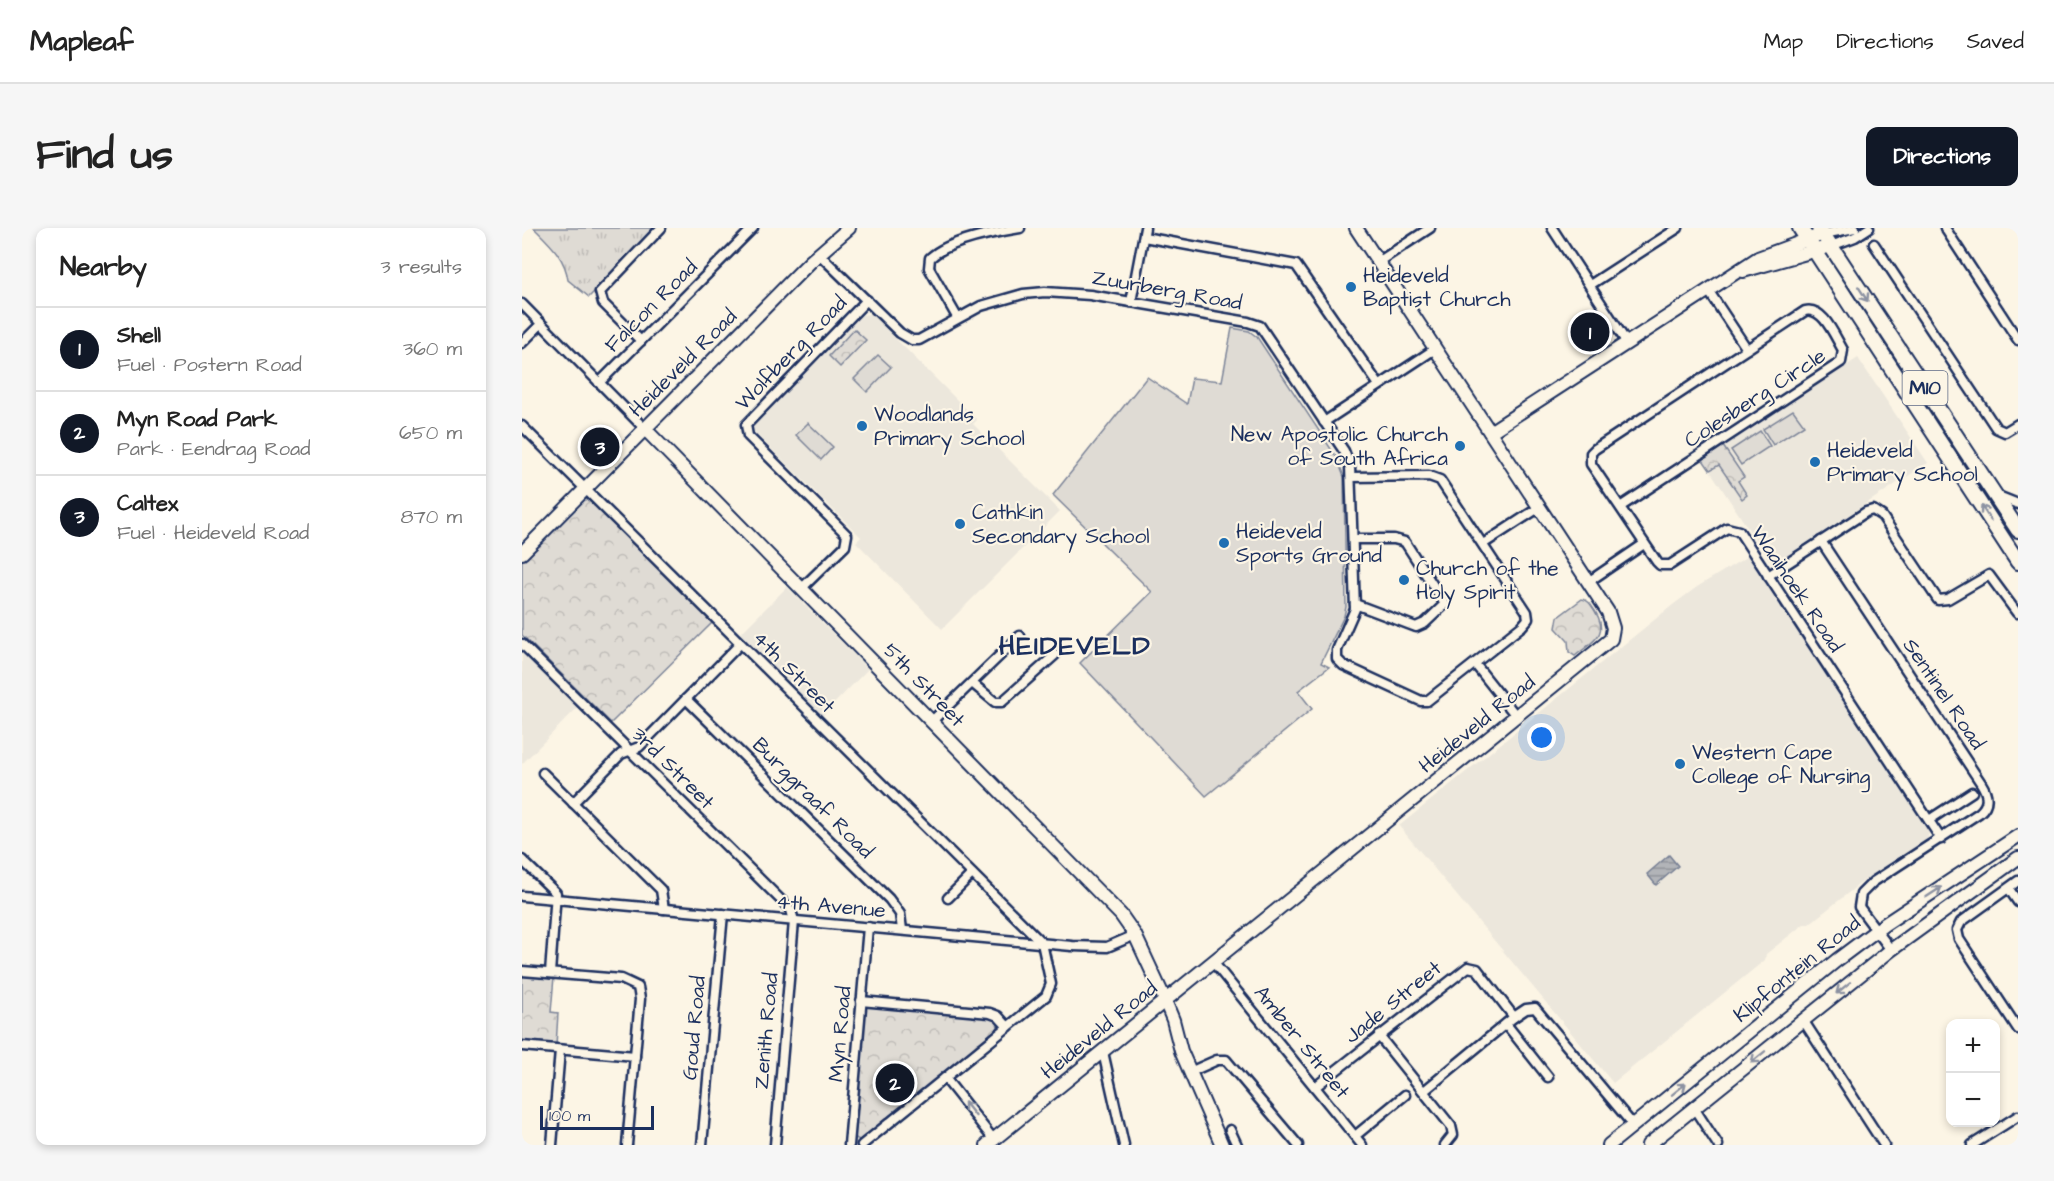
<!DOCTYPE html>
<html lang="en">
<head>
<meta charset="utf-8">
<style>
  :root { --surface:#fff; --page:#f6f6f6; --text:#222; --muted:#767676; --line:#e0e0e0; --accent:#111827 }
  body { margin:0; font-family:"Architects Daughter",sans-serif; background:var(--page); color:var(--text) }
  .controls { position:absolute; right:18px; bottom:18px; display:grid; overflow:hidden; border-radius:12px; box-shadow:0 3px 9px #0003 }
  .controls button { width:54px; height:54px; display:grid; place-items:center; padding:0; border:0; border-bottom:2px solid var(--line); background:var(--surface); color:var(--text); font:30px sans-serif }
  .scale { position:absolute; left:18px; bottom:15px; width:114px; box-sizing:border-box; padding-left:6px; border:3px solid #1b2f5e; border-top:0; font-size:16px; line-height:21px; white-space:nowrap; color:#1b2f5e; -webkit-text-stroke:4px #fcf5e5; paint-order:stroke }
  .you { position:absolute; left:1020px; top:510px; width:21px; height:21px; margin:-15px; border:4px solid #fff; border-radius:50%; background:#1a73e8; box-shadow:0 0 0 9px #1a73e833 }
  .badge { display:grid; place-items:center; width:39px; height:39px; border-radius:50%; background:var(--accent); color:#fff; font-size:20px; font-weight:700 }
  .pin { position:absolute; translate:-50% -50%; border:3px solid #fff; box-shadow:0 2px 6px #0006 }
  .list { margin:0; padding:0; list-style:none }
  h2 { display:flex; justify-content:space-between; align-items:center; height:78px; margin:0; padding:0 24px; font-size:26px }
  h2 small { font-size:20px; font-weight:400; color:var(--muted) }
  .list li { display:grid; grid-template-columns:39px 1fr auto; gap:18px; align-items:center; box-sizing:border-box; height:84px; padding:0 24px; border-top:2px solid var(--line) }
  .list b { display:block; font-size:22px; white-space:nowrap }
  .list p { margin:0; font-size:20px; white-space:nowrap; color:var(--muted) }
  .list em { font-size:20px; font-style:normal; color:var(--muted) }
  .map { position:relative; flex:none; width:1496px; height:917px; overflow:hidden; border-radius:12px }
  header { display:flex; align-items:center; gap:36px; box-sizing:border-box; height:84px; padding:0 30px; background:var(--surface); border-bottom:2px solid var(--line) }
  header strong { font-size:28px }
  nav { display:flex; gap:33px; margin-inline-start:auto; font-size:21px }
  .intro { display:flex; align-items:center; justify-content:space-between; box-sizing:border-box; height:144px; padding:0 36px }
  h1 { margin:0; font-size:42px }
  .button { padding:15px 27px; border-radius:12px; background:var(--accent); color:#fff; font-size:21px; font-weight:700 }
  main { display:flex; gap:36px; padding:0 36px }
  aside { flex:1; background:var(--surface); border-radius:12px; box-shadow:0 3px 9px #0003 }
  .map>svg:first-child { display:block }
  .built { fill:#ece7dc }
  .grass { fill:url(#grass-tufts); stroke:#7d8599; stroke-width:1.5 }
  .forest { fill:url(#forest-crowns); stroke:#7d8599; stroke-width:1.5 }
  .pitch { fill:#dfdbd4; stroke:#7d8599; stroke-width:1.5 }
  .water { fill:url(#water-rules); stroke:#767f94; stroke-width:1.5 }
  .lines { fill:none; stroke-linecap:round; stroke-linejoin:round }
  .street-casing { stroke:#1b2f5e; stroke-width:13 }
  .secondary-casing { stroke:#1b2f5e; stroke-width:16 }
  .primary-casing { stroke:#1b2f5e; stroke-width:18 }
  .street { stroke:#fcf5e5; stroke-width:8 }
  .secondary { stroke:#fcf5e5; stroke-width:12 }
  .primary { stroke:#fcf5e5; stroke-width:14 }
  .oneway { stroke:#8c92a2 }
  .poi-dot { fill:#1f6fb2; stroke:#fcf5e5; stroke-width:2 }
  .labels { text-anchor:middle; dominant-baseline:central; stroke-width:4.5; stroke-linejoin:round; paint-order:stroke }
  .shield { fill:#fcf5e5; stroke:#5e6a86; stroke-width:1.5 }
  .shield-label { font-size:20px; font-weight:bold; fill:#1b2f5e }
  .poi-label { font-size:21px; fill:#1b2f5e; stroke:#fcf5e5; text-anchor:start }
  .street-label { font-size:21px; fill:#1b2f5e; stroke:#fcf5e5 }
  .district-label { font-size:27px; font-weight:bold; letter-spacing:1.5px; fill:#1b2f5e; stroke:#fcf5e5 }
</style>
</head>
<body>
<header>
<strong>Mapleaf</strong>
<nav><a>Map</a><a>Directions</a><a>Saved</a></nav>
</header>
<div class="intro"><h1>Find us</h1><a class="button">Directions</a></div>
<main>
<aside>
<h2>Nearby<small>3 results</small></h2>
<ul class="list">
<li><span class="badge">1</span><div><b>Shell</b><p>Fuel · Postern Road</p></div><em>360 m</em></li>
<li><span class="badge">2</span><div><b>Myn Road Park</b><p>Park · Eendrag Road</p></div><em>650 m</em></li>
<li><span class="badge">3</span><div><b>Caltex</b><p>Fuel · Heideveld Road</p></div><em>870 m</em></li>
</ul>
</aside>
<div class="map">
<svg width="1496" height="917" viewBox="0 0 1496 917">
  <defs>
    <pattern id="grass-tufts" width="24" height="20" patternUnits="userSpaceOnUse" patternTransform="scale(1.5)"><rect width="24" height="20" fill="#dfdbd4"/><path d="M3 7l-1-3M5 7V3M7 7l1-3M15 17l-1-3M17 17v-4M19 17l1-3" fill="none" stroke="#bfbcb8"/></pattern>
    <pattern id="forest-crowns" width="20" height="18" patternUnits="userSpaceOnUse" patternTransform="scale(1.5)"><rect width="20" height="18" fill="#dfdbd4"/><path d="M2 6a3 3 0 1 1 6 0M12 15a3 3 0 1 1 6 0" fill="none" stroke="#bfbcb8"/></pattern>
    <pattern id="water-rules" width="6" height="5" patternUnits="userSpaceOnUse" patternTransform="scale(1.5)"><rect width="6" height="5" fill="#b2b4b8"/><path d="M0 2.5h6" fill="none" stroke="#909399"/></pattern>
  </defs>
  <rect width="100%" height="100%" fill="#fcf5e5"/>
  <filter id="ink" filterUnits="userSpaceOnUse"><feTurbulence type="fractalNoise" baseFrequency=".0167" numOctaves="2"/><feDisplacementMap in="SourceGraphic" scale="12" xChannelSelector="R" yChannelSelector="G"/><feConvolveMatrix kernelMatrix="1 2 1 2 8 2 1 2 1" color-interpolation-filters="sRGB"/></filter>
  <g filter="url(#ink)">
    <g class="built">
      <path d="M349 86 455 192 451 196 538 283 420 401 334 314 339 309 228 200 340 87Z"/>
      <path d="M1336 130 1406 235 1255 334 1247 332 1181 232Z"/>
      <path d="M1226 328 1407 604 1405 612 1340 654 1287 696H1282L1244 726 1243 732 1091 855 877 598 1152 376 1175 359Z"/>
      <path d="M265 359 346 441 299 489 218 406Z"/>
      <path d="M0 424 56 479 0 536Z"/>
    </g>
    <path class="grass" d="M12 0H135L67 69 46 52C43 29 28 16 12 0Z"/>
    <g class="forest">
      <path d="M332 101 344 112 318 139 307 128Z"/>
      <path d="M1201 218 1222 249 1216 253 1225 267 1220 271 1197 237 1188 242 1181 232Z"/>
      <path d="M62 271 69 273 191 394 89 495 0 407V331Z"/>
      <path d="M1060 371C1067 372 1069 377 1073 383 1088 407 1071 413 1053 428L1047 424 1046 413 1034 400 1036 389Z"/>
      <path d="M0 746 32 749 29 784 36 785 34 818 0 815Z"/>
      <path d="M352 777 468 788 475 793 476 800 342 911 337 912 332 909 342 784 345 779Z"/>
    </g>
    <g class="pitch">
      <path d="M710 100 727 103 735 109 815 230 822 249 824 379 822 388 799 435 807 439 776 463 790 481 684 568 558 435 630 364 531 267 625 149 665 176 670 150 700 153Z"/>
      <path d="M356 127 369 139 345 164 332 151Z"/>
      <path d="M1271 182 1282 197 1251 217 1241 201Z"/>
      <path d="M286 195 311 219 299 232 274 207Z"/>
      <path d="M1238 203 1248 218 1219 237 1209 222Z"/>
    </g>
    <path class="water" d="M1147 627 1156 638 1134 657 1125 646Z"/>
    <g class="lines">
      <defs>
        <g id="street">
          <path d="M1030 0 1105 115"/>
          <path d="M1423 0 1496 112"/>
          <path d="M1301 6 1333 0"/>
          <path d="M622 9 774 37 857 157"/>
          <path d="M1352 16 1474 200 1483 204 1496 196"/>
          <path d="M1309 18 1333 9 1347 0"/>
          <path d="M297 26 378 105 390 112H397L459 78 501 66 523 64 568 67 726 94 738 98 822 223 828 238 833 381 815 422V431L821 437 899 473H905L1000 398 1006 391 1005 384 918 252 907 248 829 249"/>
          <path d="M856 34 908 0"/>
          <path d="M1068 57 1156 0"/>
          <path d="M1186 62 1225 121"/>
          <path d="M609 74 623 0"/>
          <path d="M0 76 123 201"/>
          <path d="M435 89 407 40 408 30C427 12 473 4 498 0"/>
          <path d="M119 113 81 75 78 64 139 0"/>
          <path d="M0 115 19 96"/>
          <path d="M77 155 231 0"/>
          <path d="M802 194 913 121"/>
          <path d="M0 198 520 715 529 756 524 768 340 917"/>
          <path d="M1476 268 1496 276"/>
          <path d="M1098 279 1319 134 1321 122C1313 109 1301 78 1283 83L1073 221 1069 225V236L1135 334 1138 337H1148L1205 300 1217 303 1419 611"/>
          <path d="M831 311H872L883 314 923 376 903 395 894 399 833 376"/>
          <path d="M1299 313 1459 555C1466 566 1468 576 1457 585L1351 654 1339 666 1337 679 1369 722"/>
          <path d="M961 316 1018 279"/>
          <path d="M1246 348 1344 284 1351 282 1360 288 1416 372 1426 371 1467 347 1495 385"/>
          <path d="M1066 354 1122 316"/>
          <path d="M280 360 323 318 325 307 226 208 224 197 345 72"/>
          <path d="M0 416 269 682 272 693 253 917"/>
          <path d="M953 436 995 489"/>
          <path d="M450 455 473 474H480L533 427"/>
          <path d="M164 471 367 671 378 686 380 702"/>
          <path d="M410 493 498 408"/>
          <path d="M21 545 139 662 142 681"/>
          <path d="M51 575 99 526 117 519 218 416"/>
          <path d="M1407 592 1450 564"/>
          <path d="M0 632 34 665 28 745"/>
          <path d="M1496 653 1439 694 1435 702 1437 711 1496 801"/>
          <path d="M1487 661 1496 674"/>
          <path d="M0 668 550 718 585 719 613 707"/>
          <path d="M426 670 450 646"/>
          <path d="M691 734 840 917"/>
          <path d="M0 743 99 751 116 759 118 771 105 917"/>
          <path d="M339 773 468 785 476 788 486 799"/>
          <path d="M1281 792 1362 917"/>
          <path d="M984 796 1026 849"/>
          <path d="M857 808 929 898 931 907 923 917"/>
          <path d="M0 818 113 828"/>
          <path d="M581 824 602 917"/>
          <path d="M668 844 695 832H704L776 917"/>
          <path d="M423 850 472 912"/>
          <path d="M793 859 946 739 955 741 992 789"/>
          <path d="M902 863 992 789 1004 781 1013 780 1111 897"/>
          <path d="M1172 880 1196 917"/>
          <path d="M708 902 715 917"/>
          <path d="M833 908 883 867"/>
          <path d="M30 917 38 822"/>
          <path d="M180 917 201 686"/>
          <path d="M327 917 346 699"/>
          <path d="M1450 917 1496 888"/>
        </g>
        <g id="secondary">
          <path d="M1221 43 1309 18"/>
          <path d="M123 201 599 687 613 707 639 763 651 792 659 823 700 917"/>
          <path d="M968 204 1236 30 1301 6"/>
          <path d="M0 325 289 33 327 0"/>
          <path d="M465 917 1089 411 1091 400 1086 384 834 0"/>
          <path d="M1087 917 1315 732 1363 696 1496 608"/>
          <path d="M1126 917 1369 722 1496 630"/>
        </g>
        <g id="primary">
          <path d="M1278 0 1496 334"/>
          <path d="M1297 0 1496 302"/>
        </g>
      </defs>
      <use href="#street" class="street-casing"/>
      <use href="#secondary" class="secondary-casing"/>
      <use href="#primary" class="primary-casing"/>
      <use href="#street" class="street"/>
      <use href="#secondary" class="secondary"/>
      <use href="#primary" class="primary"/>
    </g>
    <defs><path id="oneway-shaft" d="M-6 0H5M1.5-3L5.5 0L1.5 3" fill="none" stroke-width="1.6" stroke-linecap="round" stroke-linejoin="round" transform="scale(1.5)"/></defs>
    <g class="oneway">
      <use href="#oneway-shaft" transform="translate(1341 66) rotate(57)"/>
      <use href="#oneway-shaft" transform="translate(1464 285) rotate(-123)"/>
      <use href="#oneway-shaft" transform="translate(1412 664) rotate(-33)"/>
      <use href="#oneway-shaft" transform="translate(1321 760) rotate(141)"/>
      <use href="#oneway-shaft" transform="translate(1236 829) rotate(141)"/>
      <use href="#oneway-shaft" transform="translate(1157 861) rotate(-39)"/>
      <use href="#oneway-shaft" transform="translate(448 881) rotate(-128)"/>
    </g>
  </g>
  <g class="poi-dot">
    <circle cx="829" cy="59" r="6"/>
    <circle cx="340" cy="198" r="6"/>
    <circle cx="938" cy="218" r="6"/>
    <circle cx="1293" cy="234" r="6"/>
    <circle cx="438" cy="296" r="6"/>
    <circle cx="702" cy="315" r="6"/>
    <circle cx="882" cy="352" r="6"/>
    <circle cx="1158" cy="536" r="6"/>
  </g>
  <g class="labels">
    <rect class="shield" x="1380.5" y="143" width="45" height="34" rx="4.5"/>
    <g class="shield-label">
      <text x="1403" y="160">M10</text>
    </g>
    <g class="poi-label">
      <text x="841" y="47">Heideveld<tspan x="841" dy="24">Baptist Church</tspan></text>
      <text x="352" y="186">Woodlands<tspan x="352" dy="24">Primary School</tspan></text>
      <text x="926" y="206" text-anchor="end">New Apostolic Church<tspan x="926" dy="24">of South Africa</tspan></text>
      <text x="1305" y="222">Heideveld<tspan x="1305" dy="24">Primary School</tspan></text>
      <text x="450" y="284">Cathkin<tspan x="450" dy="24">Secondary School</tspan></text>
      <text x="714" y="303">Heideveld<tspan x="714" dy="24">Sports Ground</tspan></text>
      <text x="894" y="340">Church of the<tspan x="894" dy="24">Holy Spirit</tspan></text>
      <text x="1170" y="524">Western Cape<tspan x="1170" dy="24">College of Nursing</tspan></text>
    </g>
    <g class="street-label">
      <text transform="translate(645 62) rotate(10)">Zuurberg Road</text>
      <text transform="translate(129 78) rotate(-45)">Falcon Road</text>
      <text transform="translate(269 125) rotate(-46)">Wolfberg Road</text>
      <text transform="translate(161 135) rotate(-45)">Heideveld Road</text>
      <text transform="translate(1233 170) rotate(-33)">Colesberg Circle</text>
      <text transform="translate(1275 361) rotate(56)">Waaihoek Road</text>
      <text transform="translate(272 444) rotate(45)">4th Street</text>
      <text transform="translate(402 457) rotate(46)">5th Street</text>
      <text transform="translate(1422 466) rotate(56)">Sentinel Road</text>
      <text transform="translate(955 496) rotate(-39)">Heideveld Road</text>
      <text transform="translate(151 540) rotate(45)">3rd Street</text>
      <text transform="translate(291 570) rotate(45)">Burggraaf Road</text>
      <text transform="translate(309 678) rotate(5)">4th Avenue</text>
      <text transform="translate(1275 741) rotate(-39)">Klipfontein Road</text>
      <text transform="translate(871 774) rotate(-39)">Jade Street</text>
      <text transform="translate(172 800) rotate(-85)">Goud Road</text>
      <text transform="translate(577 802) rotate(-39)">Heideveld Road</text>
      <text transform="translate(244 803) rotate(-85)">Zenith Road</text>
      <text transform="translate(318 806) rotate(-85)">Myn Road</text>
      <text transform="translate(780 814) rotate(51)">Amber Street</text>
    </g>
    <g class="district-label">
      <text x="553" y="418">HEIDEVELD</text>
    </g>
  </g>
</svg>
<div class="controls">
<button>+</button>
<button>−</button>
</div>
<div class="scale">100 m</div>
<div class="you"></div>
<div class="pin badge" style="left:1068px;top:104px">1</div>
<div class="pin badge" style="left:373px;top:855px">2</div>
<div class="pin badge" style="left:78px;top:219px">3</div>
</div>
</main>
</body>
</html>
